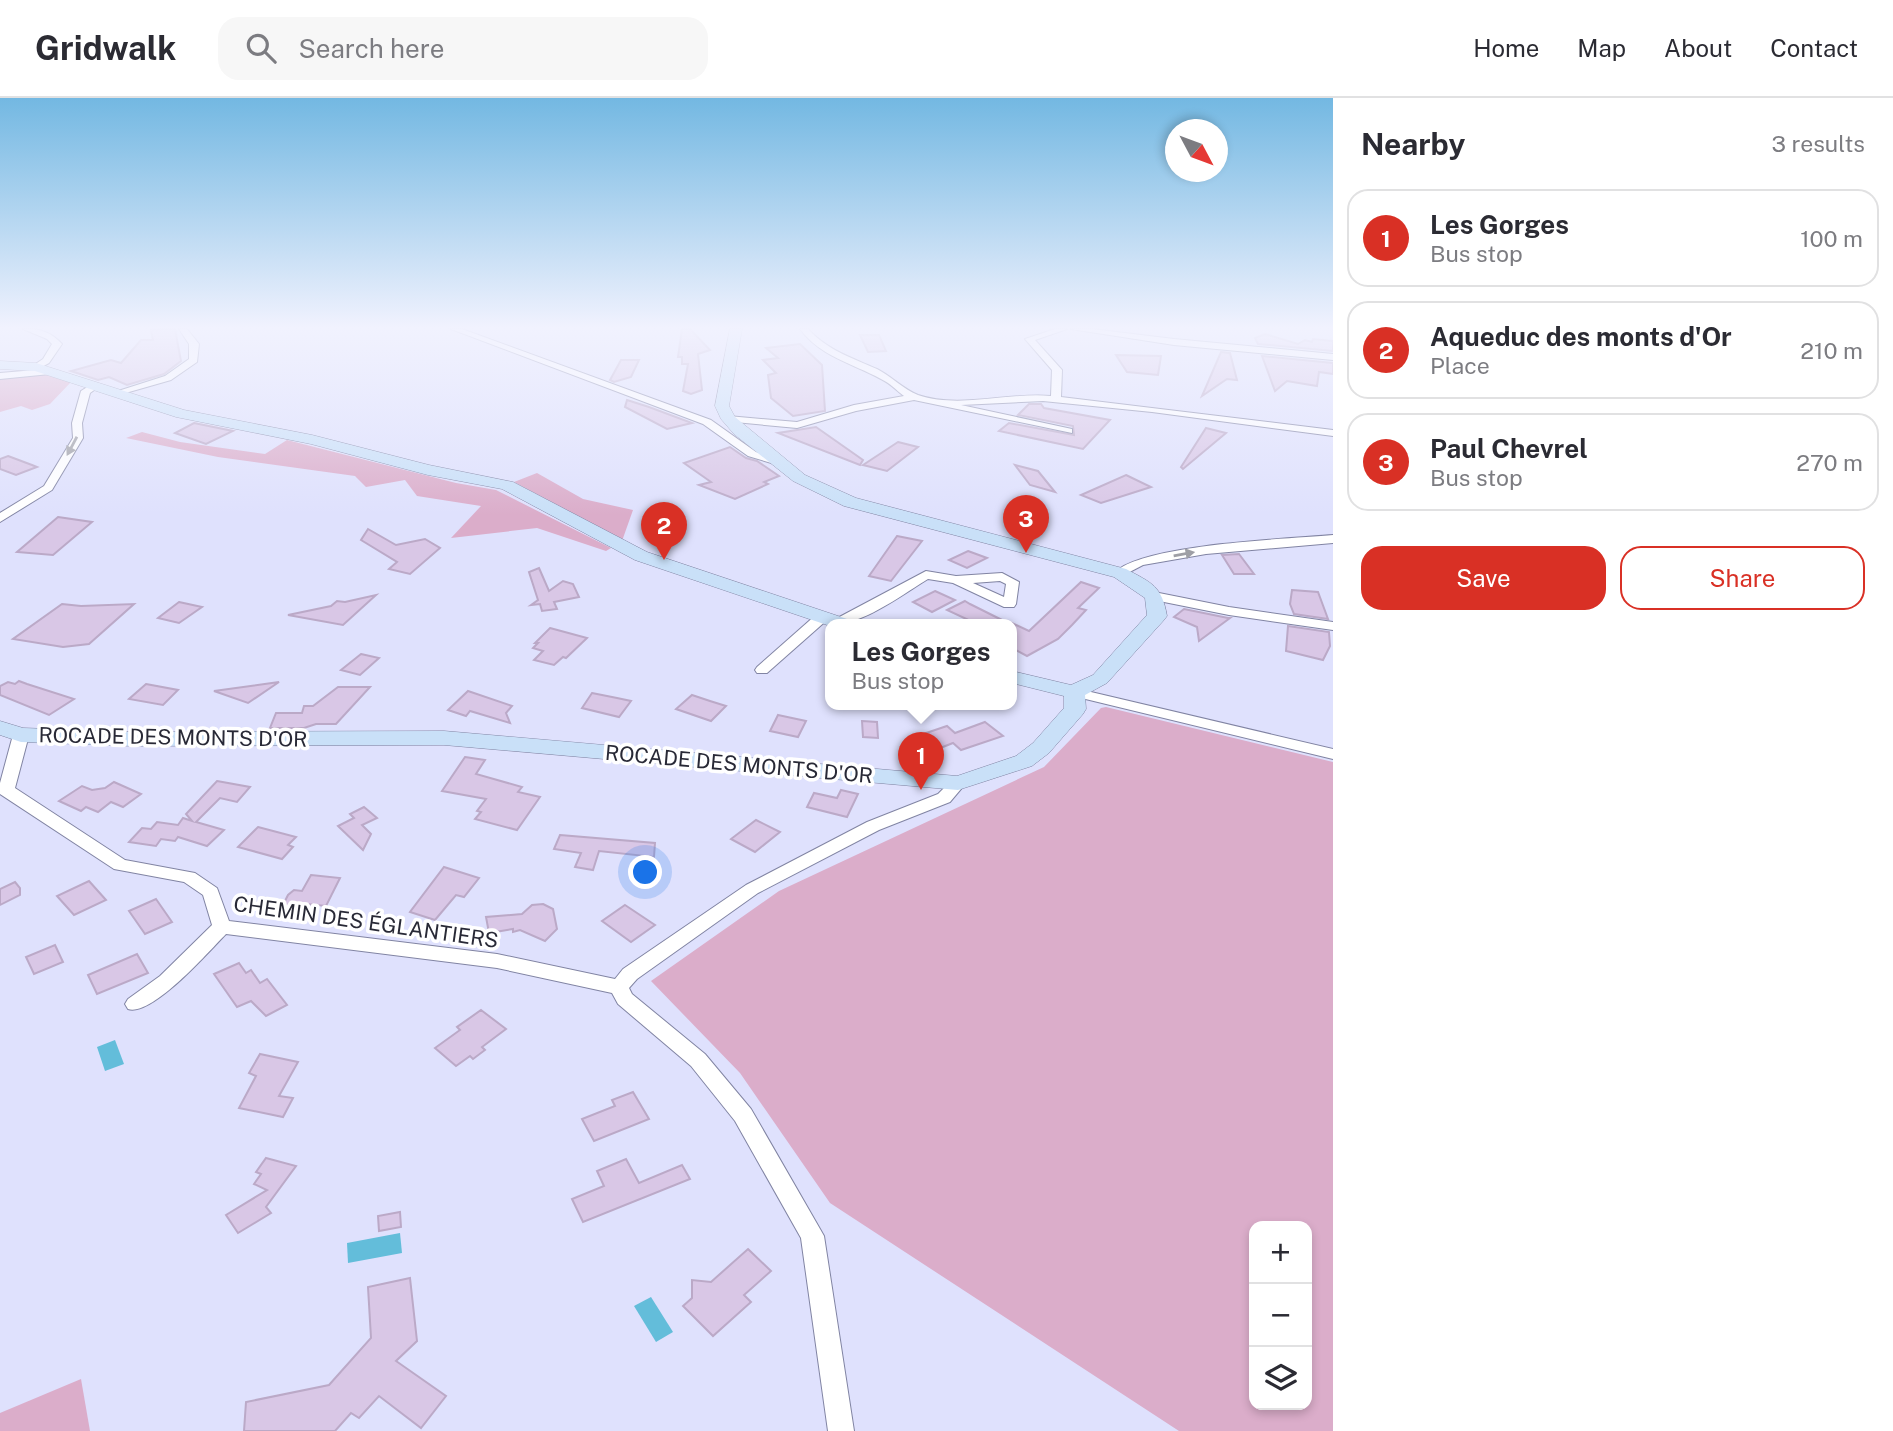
<!DOCTYPE html>
<html lang="en">
<head>
<meta charset="utf-8">
<style>
  :root { --surface:#fff; --page:#f7f7f7; --text:#2b2b33; --muted:#7c7c81; --line:#e1e1e2; --accent:#d93025 }
  body { margin:0; font-family:"Public Sans",sans-serif; background:var(--page); color:var(--text) }
  .controls { position:absolute; right:21px; bottom:21px; display:grid; overflow:hidden; border-radius:14px; box-shadow:0 4px 10px #0003 }
  .controls button { width:63px; height:63px; display:grid; place-items:center; padding:0; border:0; border-bottom:2px solid var(--line); background:var(--surface); color:var(--text); font:35px sans-serif }
  .compass { position:absolute; left:1165px; top:21px; width:63px; height:63px; border-radius:50%; background:var(--surface); box-shadow:0 4px 10px #0003; rotate:131deg }
  .you { position:absolute; left:646px; top:775px; width:24px; height:24px; margin:-18px; border:5px solid #fff; border-radius:50%; background:#1a73e8; box-shadow:0 0 0 10px #1a73e833 }
  .badge { display:grid; place-items:center; width:46px; height:46px; border-radius:50%; background:var(--accent); color:#fff; font-size:23px; font-weight:700 }
  .pin { position:absolute; translate:-50% -58px; filter:drop-shadow(0 2px 4px #0008) }
  .pin::after { content:''; position:absolute; top:37px; width:24px; height:21px; background:inherit; clip-path:polygon(0 0,100% 0,50% 100%) }
  .popup { position:absolute; left:825px; top:521px; width:192px; height:91px; box-sizing:border-box; display:grid; place-content:center; border-radius:14px; background:var(--surface); filter:drop-shadow(0 2px 5px #0005); font-size:23px; white-space:nowrap; color:var(--muted) }
  .popup b { font-size:26px; color:var(--text) }
  .popup::after { content:''; position:absolute; left:50%; top:100%; margin-left:-14px; border:14px solid transparent; border-top-color:var(--surface) }
  .list { margin:0; padding:0; list-style:none }
  h2 { display:flex; justify-content:space-between; align-items:center; height:91px; margin:0; padding:0 28px; font-size:30px }
  h2 small { font-size:23px; font-weight:400; color:var(--muted) }
  .list li { display:grid; grid-template-columns:46px 1fr auto; gap:21px; align-items:center; box-sizing:border-box; height:98px; margin:0 14px 14px; padding:0 14px; border:2px solid var(--line); border-radius:21px }
  .list b { display:block; font-size:26px; white-space:nowrap }
  .list p { margin:0; font-size:23px; white-space:nowrap; color:var(--muted) }
  .list em { font-size:23px; font-style:normal; color:var(--muted) }
  .actions { display:flex; gap:14px; padding:21px 28px }
  .actions a { flex:1; padding:16px 0; border:2px solid var(--accent); border-radius:21px; text-align:center; font-size:24px; color:var(--accent) }
  .actions .main { background:var(--accent); color:#fff }
  .icon { flex:none; width:38px; height:38px; fill:none; stroke:currentColor; stroke-width:2; stroke-linecap:round; stroke-linejoin:round }
  .map { position:relative; flex:none; width:1333px; height:1333px; overflow:hidden }
  header { display:flex; align-items:center; gap:42px; box-sizing:border-box; height:98px; padding:0 35px; background:var(--surface); border-bottom:2px solid var(--line) }
  header strong { font-size:33px }
  nav { display:flex; gap:38px; margin-inline-start:auto; font-size:24px }
  .search { width:490px; height:63px; background:var(--page); display:flex; align-items:center; gap:18px; box-sizing:border-box; padding:0 24px; border-radius:21px; color:var(--muted); font-size:26px }
  main { display:flex }
  aside { flex:1; background:var(--surface) }
  .map>svg:first-child { display:block }
  .green { fill:#dbadca; fill-rule:evenodd }
  .water { fill:#63bdda }
  .building { fill:#d9c7e6; stroke:#bba9c7; stroke-width:2 }
  .lines { fill:none; stroke-linecap:round; stroke-linejoin:round }
  .street-casing { stroke:#8184a3; stroke-width:2 }
  .secondary-casing { stroke:#8184a3; stroke-width:1 }
  .street { fill:#fff; fill-rule:evenodd }
  .secondary { fill:#c9e0f8; fill-rule:evenodd }
  .oneway { fill:#9e9fa5 }
  .labels { text-anchor:middle; dominant-baseline:central; stroke-width:7; stroke-linejoin:round; paint-order:stroke }
  .street-label { font-size:21px; fill:#282936; stroke:#fff }
</style>
</head>
<body>
<header>
<strong>Gridwalk</strong>
<div class="search"><svg class="icon" aria-label="search" viewBox="0 0 24 24"><circle cx="10" cy="10" r="6"/><path d="M15 15l6 6"/></svg>Search here</div>
<nav><a>Home</a><a>Map</a><a>About</a><a>Contact</a></nav>
</header>
<main>
<div class="map">
<svg width="1333" height="1333" viewBox="0 0 1333 1333">
  <rect width="100%" height="100%" fill="#dfe1fd"/>
  <g class="green">
    <path d="M47 275 71 284 50 306 32 312 21 308 0 314V279Z"/>
    <path d="M142 334 180 344 265 356 287 342 456 385 496 392 611 450 606 453 537 430 451 440 481 408 417 398 405 382 366 389 355 378 218 359 126 340Z"/>
    <path d="M537 375 583 401 633 412 622 443 514 384Z"/>
    <path d="M1106 609 1333 664V1333H1179L830 1105 740 975 651 883 779 793 1044 669 1101 610ZM1254 1128H1307V1307H1254Z"/>
    <path d="M81 1281 90 1333H0V1315Z"/>
  </g>
  <g class="water">
    <path d="M115 942 124 966 105 973 97 949Z"/>
    <path d="M400 1135 402 1155 348 1165 347 1145Z"/>
    <path d="M651 1199 673 1234 656 1244 634 1208Z"/>
  </g>
  <g class="building">
    <path d="M175 231 181 263 164 276 127 287 109 279 98 282 71 273 111 262 121 265 141 242H153L151 232Z"/>
    <path d="M682 231H690L710 252 698 256 702 292 691 296 683 293 688 266H682V259H678Z"/>
    <path d="M1265 236 1298 246 1305 242 1312 244 1313 241 1333 243V253L1258 246 1255 240Z"/>
    <path d="M860 237H879L886 253 868 254Z"/>
    <path d="M800 246 822 267 825 313 793 318 771 300 768 277 776 275 763 262 778 260 766 250Z"/>
    <path d="M1221 254 1230 255 1237 282 1227 281 1202 298Z"/>
    <path d="M1116 257 1161 258 1158 277 1127 274Z"/>
    <path d="M1262 258 1333 265V276L1319 274 1317 288 1287 283 1275 293Z"/>
    <path d="M621 262H639L631 279 614 284 610 282Z"/>
    <path d="M627 302 649 309 692 325 667 331 625 309Z"/>
    <path d="M1029 306H1041L1044 310 1110 322 1083 351 999 333 1009 325 1074 337 1073 328 1018 317Z"/>
    <path d="M194 325 233 333 206 346 175 335Z"/>
    <path d="M816 329 863 362 860 367 778 335Z"/>
    <path d="M1206 330 1226 335 1183 371 1181 369Z"/>
    <path d="M898 344 918 349 887 373 863 367Z"/>
    <path d="M730 349 746 360 757 363 779 378 764 384 768 386 735 401 699 387 711 384 684 365Z"/>
    <path d="M8 358 32 367 37 369 16 377 0 371V361Z"/>
    <path d="M1015 367 1038 373 1055 394 1030 387Z"/>
    <path d="M1126 377 1151 389 1101 405 1081 397Z"/>
    <path d="M58 419 92 424 53 457 17 454Z"/>
    <path d="M368 431 396 447 425 441 440 450 410 476 389 471 397 464 361 442Z"/>
    <path d="M897 438 922 443 891 483 869 478Z"/>
    <path d="M968 453 987 460 967 470 949 462Z"/>
    <path d="M1239 456 1254 476H1234L1222 457Z"/>
    <path d="M539 470 549 493 563 483 573 486 579 499 554 504 557 511 542 513 540 506 531 507 538 502 529 474Z"/>
    <path d="M1081 484 1099 490 1078 510 1086 512 1072 527 1058 541 1027 558 1012 550V525L1029 533Z"/>
    <path d="M1292 492 1318 494 1328 521 1294 516 1290 506Z"/>
    <path d="M935 493 955 502 932 514 913 504Z"/>
    <path d="M376 497 343 527 288 517 331 508 337 503 345 504Z"/>
    <path d="M965 503 970 506 1010 526H977L947 512Z"/>
    <path d="M179 504 202 509 179 525 158 520Z"/>
    <path d="M62 506 81 508 134 506 89 546 63 549 13 541Z"/>
    <path d="M1184 511 1228 520H1230L1199 543 1197 529 1174 519Z"/>
    <path d="M1288 528 1329 534 1330 548 1323 562 1286 553Z"/>
    <path d="M550 530 587 540 566 560 563 559 554 567 534 562 543 553 533 550 538 545H535Z"/>
    <path d="M361 556 379 560 360 577 341 572Z"/>
    <path d="M19 583 27 586 74 601 49 617 0 597V588L8 584 15 586Z"/>
    <path d="M279 584 248 605 214 593Z"/>
    <path d="M146 586 178 592 163 607 129 601Z"/>
    <path d="M338 589H370L336 626H316L304 630H270L276 615H302L304 608H313Z"/>
    <path d="M468 593 512 608 506 615 510 625 470 613 466 618 448 612Z"/>
    <path d="M592 595 617 600 631 603 619 619 582 610Z"/>
    <path d="M692 597 710 603 726 608 711 623 676 611Z"/>
    <path d="M778 617 806 623 798 639 770 633Z"/>
    <path d="M862 623 877 624 878 640 863 639Z"/>
    <path d="M985 624 1003 638 961 652 953 645 925 656 915 648 920 637 947 628 955 635Z"/>
    <path d="M465 659 485 662 476 676 522 689 518 694 540 699 517 732 475 721 481 714 477 713 486 701 442 693Z"/>
    <path d="M217 683 250 689 237 704 220 700 196 724 224 732 207 748 178 739 175 743 161 741 156 748 129 744 142 730 151 731 157 724 178 727 183 720 192 723 186 716Z"/>
    <path d="M114 684 141 696 123 709 111 704 98 714 86 709 81 713 59 703 82 688 92 692 105 690Z"/>
    <path d="M841 692 858 696 847 719 807 709 814 695 837 700Z"/>
    <path d="M364 709 377 720 362 727 371 736 363 752 338 728 354 720 350 716Z"/>
    <path d="M756 722 780 734 755 754 731 741Z"/>
    <path d="M258 729 296 739 288 747 293 749 282 761 238 749Z"/>
    <path d="M560 737 655 745 654 759 599 753 593 772 575 769 581 755 554 751Z"/>
    <path d="M444 769 479 780 464 799 456 797 435 822 410 814Z"/>
    <path d="M311 777 340 780 326 808 307 806 301 817 279 815 288 797 294 792 302 793Z"/>
    <path d="M89 783 106 802 74 817 57 798Z"/>
    <path d="M15 784 20 790V797L0 807V791Z"/>
    <path d="M156 801 172 824 145 836 129 813Z"/>
    <path d="M543 806 553 811 557 831 545 843 520 832 513 834V831L489 835 486 819 522 816 532 807Z"/>
    <path d="M625 807 655 827 631 844 602 823Z"/>
    <path d="M55 847 63 864 34 876 26 859Z"/>
    <path d="M137 856 148 875 97 896 88 877Z"/>
    <path d="M239 865 246 875 251 872 260 885 267 881 287 907 266 918 251 903 237 909 214 876Z"/>
    <path d="M481 912 506 931 482 949 485 952 473 961 470 958 456 968 435 950 460 932 457 929Z"/>
    <path d="M260 956 298 964 279 998 293 1000 283 1019 239 1010 256 978 249 975Z"/>
    <path d="M633 994 649 1021 594 1043 582 1021 615 1008 612 1002Z"/>
    <path d="M266 1060 296 1068 266 1109 271 1115 238 1135 226 1117 267 1092 254 1086 261 1076 256 1074Z"/>
    <path d="M626 1061 639 1085 682 1067 690 1081 583 1124 572 1101 604 1088 597 1073Z"/>
    <path d="M400 1114 401 1129 379 1133 378 1118Z"/>
    <path d="M748 1151 771 1173 744 1197 751 1204 713 1238 683 1208 692 1200V1182L711 1184Z"/>
    <path d="M410 1180 417 1243 396 1263 446 1298 421 1330 379 1298 359 1320 351 1315 335 1333H244L246 1304 329 1287 371 1240 368 1189Z"/>
  </g>
  <g class="lines">
    <defs>
      <g id="street">
        <path d="M23 231C38 230 51 234 62 246L49 265 38 271 50 270 55 273 50 276 0 281V275L35 272 31 269 43 261 52 246 47 241Z"/>
        <path d="M179 231H187L199 246 197 264 171 282 115 298V294L165 278 189 261V246Z"/>
        <path d="M451 231H462L711 322 756 354 783 364 778 367 748 358 703 326Z"/>
        <path d="M800 231H808C827 252 852 260 877 271 891 278 903 291 918 297 960 311 1008 294 1051 298L1052 272 1025 241 1055 231H1067L1035 242 1062 272 1061 299 1333 332V338L1152 314 1043 303 961 307 1072 331V335L914 302 856 313 797 330 724 323V319L728 318 797 324 854 307 904 298C896 292 890 285 881 281 852 265 821 259 800 231Z"/>
        <path d="M1071 231H1092L1174 241 1333 256V262L1174 247Z"/>
        <path d="M92 286 100 288 90 295 82 325 83 340 52 392 0 424V415L44 388 73 340 72 325 81 293Z"/>
        <path d="M1333 437V445L1206 456 1143 467 1120 479 1114 475C1142 446 1288 441 1333 437Z"/>
        <path d="M926 473 956 478 1002 475 1019 484 1016 506 1014 509H1004L953 485 928 481C906 494 855 533 830 524ZM1000 483 1006 486 1004 499 973 485Z"/>
        <path d="M1154 494 1229 509 1333 524V532L1229 517 1149 501V495Z"/>
        <path d="M822 515 827 516V522L767 575H757L755 572 757 569 817 516Z"/>
        <path d="M1074 590 1333 651V661L1069 597 1067 594Z"/>
        <path d="M21 632 29 637 15 690 125 762 195 775 217 790 229 823 497 856 615 881 623 871 746 787 867 724 938 696 952 682H964L966 685 950 704 879 732 758 795 637 881 629 890 632 896 705 956 751 1011 820 1131 824 1138 854 1333H828L801 1140 735 1023 691 968 618 906 612 895 497 870 226 836C209 853 152 919 128 911L125 906 128 901 160 878 212 827 203 797 184 784 114 771 0 696V685L13 637Z"/>
      </g>
      <g id="secondary">
        <path d="M730 231H742L729 308 735 319 805 377 856 400 1126 471C1152 485 1162 488 1167 518L1164 522 1107 585 1085 597 1086 611 1083 616 1049 655 1032 668 958 692 444 647 133 648 21 644 0 637V623L23 630 133 634 444 633 957 678 1016 658 1033 645 1064 610V598L1012 585V573L1071 587 1093 577 1147 517 1145 500 1114 479 844 408 793 383 734 336 721 321 715 308Z"/>
        <path d="M0 263 36 265 184 312 312 337 429 367 513 384 647 454 850 522 853 526H830V528L635 462 502 391 428 377 311 346 176 319 35 273 0 271Z"/>
      </g>
    </defs>
    <use href="#street" class="street-casing"/>
    <use href="#secondary" class="secondary-casing"/>
    <use href="#street" class="street"/>
    <use href="#secondary" class="secondary"/>
  </g>
  <defs><path id="oneway-solid" d="M-6-.8H1V-3.2L6.5 0L1 3.2V.8H-6Z" transform="scale(1.75)"/></defs>
  <g class="oneway">
    <use href="#oneway-solid" transform="translate(72 348) rotate(118)"/>
    <use href="#oneway-solid" transform="translate(1184 456) rotate(-10)"/>
  </g>
  <linearGradient id="sky" x2="0" y2="1"><stop stop-color="#73b8e2"/><stop offset="0.55" stop-color="#f1f2fe"/><stop offset="1" stop-color="#f1f2fe" stop-opacity="0"/></linearGradient>
  <rect width="1333" height="417" fill="url(#sky)"/>
  <g class="labels">
    <g class="street-label">
      <text transform="translate(173 639) rotate(1)">ROCADE DES MONTS D'OR</text>
      <text transform="translate(739 666) rotate(5)">ROCADE DES MONTS D'OR</text>
      <text transform="translate(366 824) rotate(8)">CHEMIN DES ÉGLANTIERS</text>
    </g>
  </g>
</svg>
<div class="controls">
<button>+</button>
<button>−</button>
<button><svg class="icon" aria-label="layers" viewBox="0 0 24 24"><path d="M12 4l9 5-9 5-9-5zM3 14l9 5 9-5"/></svg></button>
</div>
<svg class="compass" viewBox="-18 -18 36 36"><path d="M0-13l5 13h-10z" fill="#e53935"/><path d="M0 13l5-13h-10z" fill="#7c7c81"/></svg>
<div class="you"></div>
<div class="pin badge" style="left:921px;top:692px">1</div>
<div class="popup"><b>Les Gorges</b>Bus stop</div>
<div class="pin badge" style="left:664px;top:462px">2</div>
<div class="pin badge" style="left:1026px;top:455px">3</div>
</div>
<aside>
<h2>Nearby<small>3 results</small></h2>
<ul class="list">
<li><span class="badge">1</span><div><b>Les Gorges</b><p>Bus stop</p></div><em>100 m</em></li>
<li><span class="badge">2</span><div><b>Aqueduc des monts d'Or</b><p>Place</p></div><em>210 m</em></li>
<li><span class="badge">3</span><div><b>Paul Chevrel</b><p>Bus stop</p></div><em>270 m</em></li>
</ul>
<div class="actions"><a class="main">Save</a><a>Share</a></div>
</aside>
</main>
</body>
</html>
